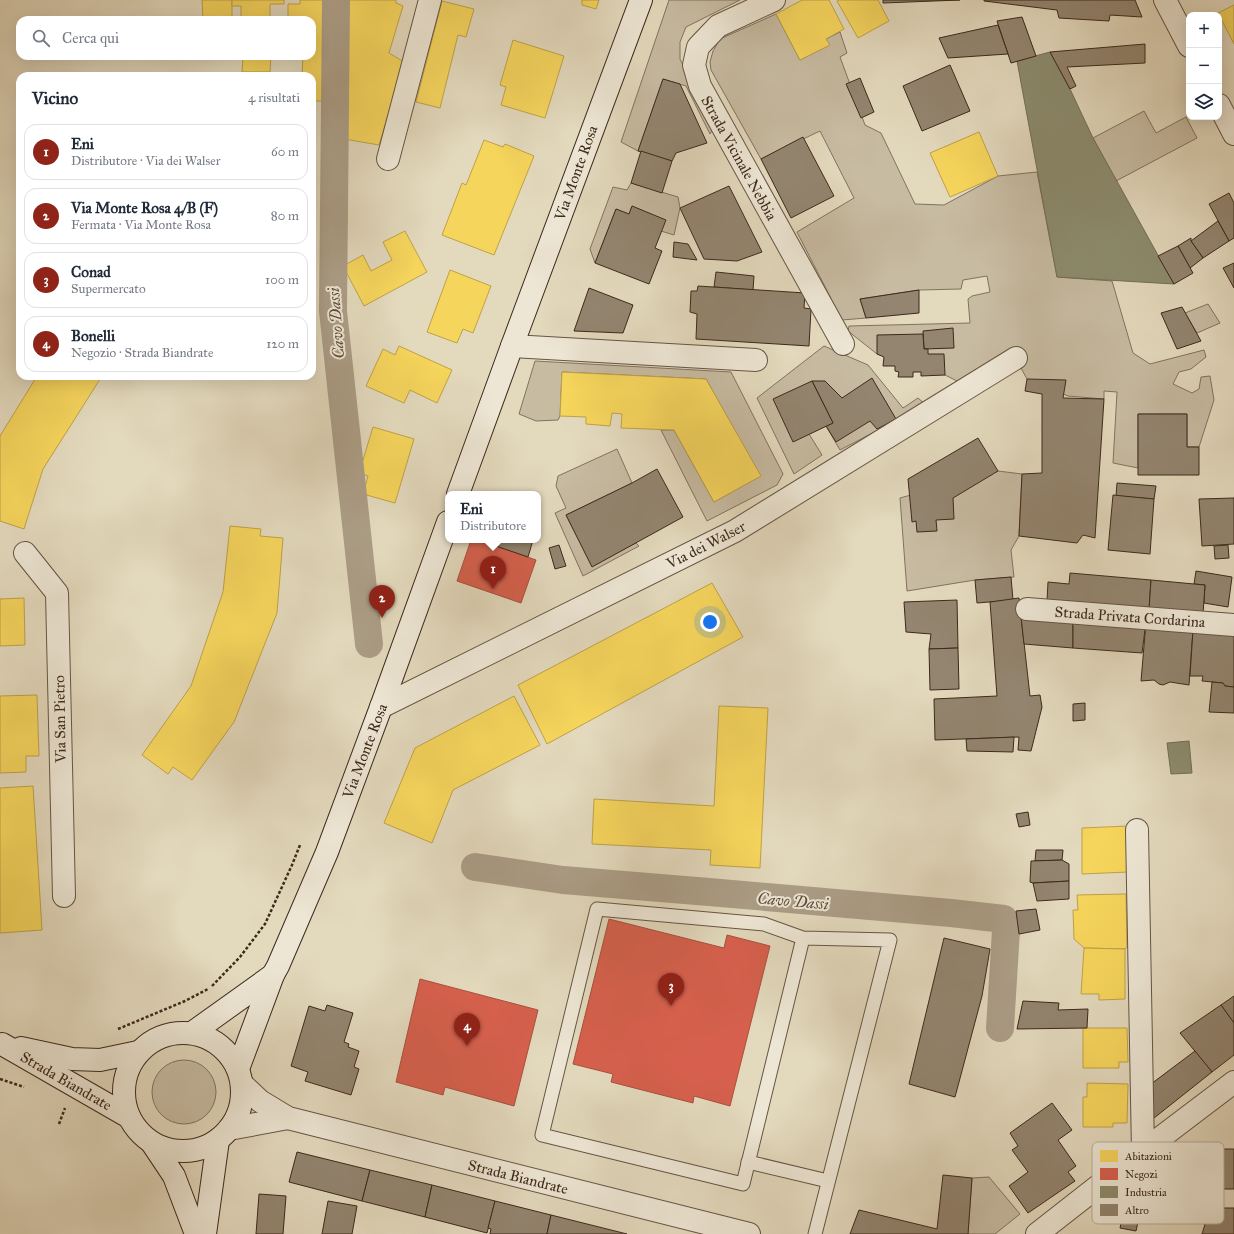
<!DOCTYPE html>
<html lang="it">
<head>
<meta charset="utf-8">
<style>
  :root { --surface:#fff; --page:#f2f2f3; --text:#1f2937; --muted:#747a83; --line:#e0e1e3; --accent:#8f2418 }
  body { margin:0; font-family:"IM FELL Great Primer",serif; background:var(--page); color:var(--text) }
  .controls { position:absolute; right:12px; top:12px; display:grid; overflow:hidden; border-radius:8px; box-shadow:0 4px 16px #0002 }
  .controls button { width:36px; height:36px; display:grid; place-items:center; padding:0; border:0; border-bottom:1px solid var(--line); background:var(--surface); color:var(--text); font:20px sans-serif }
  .you { position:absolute; left:710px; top:622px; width:14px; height:14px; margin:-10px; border:3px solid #fff; border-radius:50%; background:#1a73e8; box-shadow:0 0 0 6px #1a73e833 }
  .badge { display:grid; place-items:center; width:26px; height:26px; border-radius:50%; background:var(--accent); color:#fff; font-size:13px; font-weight:700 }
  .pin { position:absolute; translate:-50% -33px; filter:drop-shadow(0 1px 2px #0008) }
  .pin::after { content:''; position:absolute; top:21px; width:14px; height:12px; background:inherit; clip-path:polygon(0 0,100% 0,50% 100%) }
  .popup { position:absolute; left:445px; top:491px; width:96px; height:52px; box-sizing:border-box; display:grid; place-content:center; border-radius:8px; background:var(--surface); filter:drop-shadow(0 1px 3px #0005); font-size:13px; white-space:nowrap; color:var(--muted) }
  .popup b { font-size:15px; color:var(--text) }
  .popup::after { content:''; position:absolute; left:50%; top:100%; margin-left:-8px; border:8px solid transparent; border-top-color:var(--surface) }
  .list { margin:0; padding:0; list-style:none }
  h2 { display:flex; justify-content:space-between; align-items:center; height:52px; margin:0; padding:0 16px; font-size:17px }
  h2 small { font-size:13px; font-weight:400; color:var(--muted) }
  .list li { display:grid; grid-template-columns:26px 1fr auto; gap:12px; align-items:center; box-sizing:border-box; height:56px; margin:0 8px 8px; padding:0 8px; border:1px solid var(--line); border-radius:12px }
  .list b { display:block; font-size:15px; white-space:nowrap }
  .list p { margin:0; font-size:13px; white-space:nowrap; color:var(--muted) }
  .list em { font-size:13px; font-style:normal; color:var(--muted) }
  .icon { flex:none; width:22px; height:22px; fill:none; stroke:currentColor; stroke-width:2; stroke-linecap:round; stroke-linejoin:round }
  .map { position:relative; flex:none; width:1234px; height:1234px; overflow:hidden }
  .search { position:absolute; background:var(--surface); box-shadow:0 4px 16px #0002; left:16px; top:16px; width:300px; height:44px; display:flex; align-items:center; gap:10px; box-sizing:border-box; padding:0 14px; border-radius:12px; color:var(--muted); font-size:15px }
  .panel { position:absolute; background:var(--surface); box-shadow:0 4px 16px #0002; left:16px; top:72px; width:300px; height:308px; border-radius:12px }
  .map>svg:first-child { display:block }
  .green { fill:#c7bba2; stroke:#82725f }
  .homes { fill:#f6d55c; stroke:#bea149 }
  .shops { fill:#d6604d; stroke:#a8503e }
  .industry { fill:#8c8c6e; stroke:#746e55 }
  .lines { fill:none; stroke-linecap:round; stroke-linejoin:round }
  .canal { stroke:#ab9d86; stroke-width:28 }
  .building { fill:#938570; stroke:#3d291c }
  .service-casing { stroke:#654; stroke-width:15 }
  .minor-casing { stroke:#654; stroke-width:24 }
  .secondary-casing { stroke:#3d291c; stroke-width:24 }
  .path { stroke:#3d291c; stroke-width:2.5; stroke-dasharray:3 2; stroke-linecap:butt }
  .service { stroke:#ede6d4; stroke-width:13 }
  .minor { stroke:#ede6d4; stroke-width:22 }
  .secondary { stroke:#ede6d4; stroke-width:22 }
  .labels { text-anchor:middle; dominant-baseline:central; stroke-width:4; stroke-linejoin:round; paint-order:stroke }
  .street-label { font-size:15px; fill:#3d291c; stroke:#ede6d4 }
  .water-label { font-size:16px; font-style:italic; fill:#5e4c3c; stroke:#ede6d4 }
  .key { fill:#ede6d4; stroke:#b8ad9d; stroke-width:1 }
  .key-label { font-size:11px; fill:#3d291c }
</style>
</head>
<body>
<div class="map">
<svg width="1234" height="1234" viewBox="0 0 1234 1234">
  <rect width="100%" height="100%" fill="#e3d9bd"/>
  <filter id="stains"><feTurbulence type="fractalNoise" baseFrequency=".005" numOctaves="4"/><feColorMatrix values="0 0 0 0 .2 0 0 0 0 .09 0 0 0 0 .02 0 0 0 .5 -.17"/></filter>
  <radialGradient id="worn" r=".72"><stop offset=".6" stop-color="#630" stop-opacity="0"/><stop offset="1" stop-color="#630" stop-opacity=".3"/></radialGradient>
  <g class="green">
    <path d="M669 0H740L686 27 680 42V59L714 127 710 134 686 86 663 79 638 151 621 142Z"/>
    <path d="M776 14 800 60 829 45 826 39 840 32 847 53 840 57 865 125 881 133 915 204 944 205 998 176 1037 172 1057 277 1112 281 1133 353 1150 364 1204 350 1206 357 1191 369 1179 372 1173 384 1192 393 1199 389 1201 377 1210 376 1214 400 1199 447H1187V414H1138V468L1113 463 1117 392 1104 391V399L1068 396 1027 379 1016 359 969 387 945 375 877 354 848 331 849 326 970 323 968 299 972 296 990 292 987 276 963 280 961 289 919 290 860 299 866 318 842 320 797 232 854 198 820 131 761 159 711 70 710 62 713 51 720 39Z"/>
    <path d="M1144 111 1156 133 1186 117 1197 138 1116 181 1093 138Z"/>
    <path d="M631 183 678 197 680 208 674 235 661 231 665 220 632 206 629 214 616 209 595 263 590 249 613 187 627 190Z"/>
    <path d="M1208 304 1220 323 1197 333 1185 313Z"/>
    <path d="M824 346 868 365 903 408 918 398 926 405 840 450 826 426 809 434 822 455 794 474 757 398Z"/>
    <path d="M535 361 731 372 783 474 777 485 707 521 661 430H674L714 502 760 476 706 379 562 372 560 416 558 420 536 421 519 414Z"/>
    <path d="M617 449 632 483 566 515 592 566 636 543 639 546 583 576 555 513 566 508 556 486 558 476Z"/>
    <path d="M998 471 1022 474 1019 536 1011 550 1014 577 975 580 907 591 900 498Z"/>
    <circle cx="184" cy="1092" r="32"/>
    <path d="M989 1177 1020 1214 995 1234H968L972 1178Z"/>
  </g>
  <g class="homes">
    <path d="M202 0H232V20H203Z"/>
    <path d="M232 0H284V4H270V20H241V6H232Z"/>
    <path d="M300 0H328L327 101H312V76H302L303 56H312V20H288V4H300Z"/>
    <path d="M340 0H396V3L403 6 389 53 404 62 379 145 344 139 346 135 339 133Z"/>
    <path d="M582 0H599L596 9 582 5Z"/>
    <path d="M802 0H829L844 29 826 39 830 45 800 60 776 14Z"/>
    <path d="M839 0H878L889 21 858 38 837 1Z"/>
    <path d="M442 1 474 9 466 37 458 35 440 108 416 102Z"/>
    <path d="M1234 5V44L1218 13Z"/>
    <path d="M513 40 564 56 545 118 501 105 506 87 500 85Z"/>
    <path d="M243 56H271L270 72H242Z"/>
    <path d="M979 132 998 176 950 197 930 153Z"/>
    <path d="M484 140 503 147 505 144 534 156 494 255 442 235 462 183 466 185Z"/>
    <path d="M405 231 427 272 364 306 343 266 363 255 371 271 392 260 383 242Z"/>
    <path d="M450 270 491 286 473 333 463 329 457 343 427 332Z"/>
    <path d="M399 346 452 370 437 403 410 390 404 403 366 386 383 349 395 355Z"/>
    <path d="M562 372 706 379 761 476 714 502 674 430 621 428 622 414 612 413 610 426 586 424V417L560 416Z"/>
    <path d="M37 376H102L43 469 24 529 0 521V436Z"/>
    <path d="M373 427 414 439 395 503 363 494 368 476 359 473Z"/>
    <path d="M230 526 261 529 260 536 283 538 277 613 234 722 192 780 173 767 168 774 142 755 191 686 223 592Z"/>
    <path d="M712 583 743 637 547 744 518 685Z"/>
    <path d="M24 598 25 645 0 646V599Z"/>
    <path d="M37 695 39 756H26V772L0 773V696Z"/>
    <path d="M514 696 540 745 453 790 432 843 384 823 415 748Z"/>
    <path d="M719 706 768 708 760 868 710 865 711 850 592 844 594 799 714 806Z"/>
    <path d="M33 786 42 930 0 933V788Z"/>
    <path d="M1128 826V872L1082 874V828Z"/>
    <path d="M1126 894 1127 947 1125 949 1084 948 1074 939 1073 910H1078L1077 895Z"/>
    <path d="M1084 948 1125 949V999L1099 1000V994H1081Z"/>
    <path d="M1083 1028H1127L1128 1062H1119V1068H1083Z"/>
    <path d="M1087 1083 1128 1084 1127 1123H1113V1127H1083V1097H1087Z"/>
  </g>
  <g class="shops">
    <path d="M471 540H480L536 560 521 603 457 581Z"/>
    <path d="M609 919 724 948 727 935 770 946 730 1106 694 1096 693 1103 611 1082 613 1074 573 1064Z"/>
    <path d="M420 979 538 1010 514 1106 445 1087 443 1095 396 1082Z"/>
  </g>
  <g class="industry">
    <path d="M1050 52 1070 89 1093 138 1174 284 1057 277 1017 61Z"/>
    <path d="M1189 741 1192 773 1171 774 1167 743Z"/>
  </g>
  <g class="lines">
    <g class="canal">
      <path d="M336 0 333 311 369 644"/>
      <path d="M475 867 563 880 709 892 951 913 1004 919 1006 930 1000 1028"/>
    </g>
  </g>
  <g class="building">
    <path d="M883 0H960L883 3Z"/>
    <path d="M984 0H1135L1142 17 1110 15 1109 21 1059 18 1057 10 984 1Z"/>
    <path d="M1022 17 1036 56 1011 63 997 21Z"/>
    <path d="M998 25 1008 54 948 58 939 38Z"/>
    <path d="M1145 44V63L1067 67 1076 86 1070 89 1050 52Z"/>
    <path d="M950 65 970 111 922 131 903 86Z"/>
    <path d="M860 78 874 112 861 118 846 84Z"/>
    <path d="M663 79 680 84 707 143 676 153 672 161 638 151Z"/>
    <path d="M803 137 834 196 791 218 761 159Z"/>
    <path d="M641 151 672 161 662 193 631 183Z"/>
    <path d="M729 186 762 252 737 261 704 259 680 208Z"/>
    <path d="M1229 193 1234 203V238L1229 241 1209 204Z"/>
    <path d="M632 206 666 220 655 248 662 251 649 284 595 263 616 209 629 214Z"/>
    <path d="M1218 221 1229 241 1203 258 1191 241Z"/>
    <path d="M1191 238V241L1203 258 1190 268 1178 246Z"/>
    <path d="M674 242 688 244 697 260 673 257Z"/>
    <path d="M1178 246 1193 273 1174 284 1158 256Z"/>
    <path d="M1234 263V288L1223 268Z"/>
    <path d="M716 272 754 276 753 290 714 287Z"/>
    <path d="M698 286 805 293 804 308 811 309 809 346 696 339 697 314 690 312 691 291H697Z"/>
    <path d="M589 288 633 305 623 333 574 331Z"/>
    <path d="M919 290V313L866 318 860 299Z"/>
    <path d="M1182 307 1201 341 1177 349 1161 313Z"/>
    <path d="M953 328 954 348 924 349 923 331Z"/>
    <path d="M923 334 924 349H928V354H944L945 375 921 376V372H913V377H898L899 372 895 371V366H883L884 357 877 354V335Z"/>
    <path d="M872 378 896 419 877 429 870 421 836 442 826 426 833 423 812 381H825L842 398Z"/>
    <path d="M1027 379 1066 380 1063 398 1104 399 1095 538 1083 535 1077 543 1019 536 1022 474 1042 473V394L1025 391Z"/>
    <path d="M812 381 833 423 793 442 773 399Z"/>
    <path d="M1138 414H1187V447H1199V475H1138Z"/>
    <path d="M978 438 998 471 953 498 954 519 936 520 937 531 917 532 916 521 912 522 908 479Z"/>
    <path d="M657 469 683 517 592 567 566 515 632 483Z"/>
    <path d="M1117 483 1156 486 1154 499 1116 496Z"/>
    <path d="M1113 495 1154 499 1150 554 1108 550Z"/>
    <path d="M1234 498V544L1202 546 1199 499Z"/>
    <path d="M498 540H533L528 557 496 546Z"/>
    <path d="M559 545 566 566 555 569 549 548Z"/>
    <path d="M1228 545 1229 558 1215 559 1214 546Z"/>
    <path d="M1196 571 1232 577 1228 607 1204 603 1205 585 1194 584Z"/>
    <path d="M1070 573 1151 580 1149 610 1047 601 1048 582 1069 584Z"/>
    <path d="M1011 577 1013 600 977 603 975 580Z"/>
    <path d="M1151 580 1205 585 1203 614 1149 610Z"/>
    <path d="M1019 598 1030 696 1040 695 1042 707 1031 751 1018 750 1019 737 935 740 934 699 997 696 990 602Z"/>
    <path d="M957 600 958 648 929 649 931 634 906 632 904 602Z"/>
    <path d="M1021 617 1073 619V648L1024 644Z"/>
    <path d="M1073 619 1146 622 1142 653 1073 648Z"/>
    <path d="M1146 622 1193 630 1189 685 1170 682 1163 685 1159 684 1154 680 1141 681Z"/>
    <path d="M1193 630 1234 632V687L1225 686 1223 683 1202 681 1203 676H1190Z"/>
    <path d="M958 648 959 689 930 690 929 649Z"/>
    <path d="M1212 682 1223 683 1225 686 1234 687V713L1209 712Z"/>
    <path d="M1085 703V720L1073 721V704Z"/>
    <path d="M1014 737 1013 752 967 751 966 739Z"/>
    <path d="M1028 812 1030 825 1019 827 1016 814Z"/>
    <path d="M1036 850H1063L1062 860 1035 861Z"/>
    <path d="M1062 860 1069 864V881L1033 883 1030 882 1031 861Z"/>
    <path d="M1069 881V899L1037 901 1033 883Z"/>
    <path d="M1036 909 1040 930 1019 934 1016 911Z"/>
    <path d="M944 938 990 949 982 996 955 1097 909 1084Z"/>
    <path d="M1234 996V1023L1221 1005Z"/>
    <path d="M1023 1001 1059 1003 1058 1010 1088 1009 1087 1028 1017 1029Z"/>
    <path d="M327 1005 353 1013 344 1042 349 1044 348 1047 359 1051 354 1067 359 1069 351 1095 305 1081 308 1072 291 1066 309 1006 325 1011Z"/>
    <path d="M1221 1005 1234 1023V1055L1212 1072 1180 1033Z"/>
    <path d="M1195 1051 1212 1072 1149 1122 1147 1087Z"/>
    <path d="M1052 1103 1072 1130 1058 1140 1076 1166 1068 1172 1075 1181 1028 1213 1009 1186 1028 1172 1012 1150 1018 1146 1010 1133Z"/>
    <path d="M1207 1149H1234V1189H1181V1162H1207Z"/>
    <path d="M297 1152 370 1170 362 1201 289 1182Z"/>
    <path d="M370 1170 432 1185 425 1217 362 1201Z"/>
    <path d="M943 1175 972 1178 968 1234H850L859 1210 937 1229Z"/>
    <path d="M1142 1183 1151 1196 1137 1206 1128 1193Z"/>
    <path d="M432 1185 495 1201 487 1233 425 1217Z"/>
    <path d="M259 1194 286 1196 283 1234H256Z"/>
    <path d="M328 1201 357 1206 352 1234H322Z"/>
    <path d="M495 1201 551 1215 547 1234H490L491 1229 488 1228Z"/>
    <path d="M1125 1205 1141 1208 1136 1231 1120 1228Z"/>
    <path d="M1210 1208H1234V1234H1202Z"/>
    <path d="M551 1215 627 1234H547Z"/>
  </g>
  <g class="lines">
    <defs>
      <g id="service">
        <path d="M803 938 743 1184 542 1135 597 909 764 924 803 938 890 940 815 1234"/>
        <path d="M748 1162 828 1181"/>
      </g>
      <g id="minor">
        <path d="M774 0 718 26 698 47 694 65 700 86 843 344"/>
        <path d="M1165 0 1189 46"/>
        <path d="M1219 105 1234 134"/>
        <path d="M388 159 430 0"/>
        <path d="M512 346 756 360"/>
        <path d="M25 553 57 593 64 896"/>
        <path d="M1027 609 1234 625"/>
        <path d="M381 707 735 531 1016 358"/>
        <path d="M1137 830 1143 1151"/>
        <path d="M242 1084 260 1101 288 1118 749 1234"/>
        <path d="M229 1129 288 1118"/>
        <path d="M1037 1234 1143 1151 1234 1082"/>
      </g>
      <g id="secondary">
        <path d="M458 494 512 346 641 0"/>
        <circle cx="183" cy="1092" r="59"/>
        <path d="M192 1033 273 975"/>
        <path d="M2 1044 129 1117"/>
        <path d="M21 1048 72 1059 100 1060 138 1052"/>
        <path d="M238 1069 273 975 278 966 327 852 381 707 448 522"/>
        <path d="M152 1143 174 1176 196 1234"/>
        <path d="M205 1234 218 1140"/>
      </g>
    </defs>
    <use href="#service" class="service-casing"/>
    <use href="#minor" class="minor-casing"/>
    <use href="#secondary" class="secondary-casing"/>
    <g class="path">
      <path d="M212 986 240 957 265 924 292 865 300 845"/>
      <path d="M118 1029 185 1001 208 989"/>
      <path d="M0 1079 24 1087"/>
      <path d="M59 1124 65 1108"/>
    </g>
    <use href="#service" class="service"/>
    <use href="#minor" class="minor"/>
    <use href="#secondary" class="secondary"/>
  </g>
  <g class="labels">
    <g class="street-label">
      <text transform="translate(739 158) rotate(61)">Strada Vicinale Nebbia</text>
      <text transform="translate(576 173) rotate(-70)">Via Monte Rosa</text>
      <text transform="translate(706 545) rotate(-27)">Via dei Walser</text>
      <text transform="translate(1130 617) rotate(4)">Strada Privata Cordarina</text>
      <text transform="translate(60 719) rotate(-91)">Via San Pietro</text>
      <text transform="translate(365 751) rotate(-69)">Via Monte Rosa</text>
      <text transform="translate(66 1081) rotate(30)">Strada Biandrate</text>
      <text transform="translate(518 1177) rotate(14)">Strada Biandrate</text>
    </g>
    <g class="water-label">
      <text transform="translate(336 323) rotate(-94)">Cavo Dassi</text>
      <text transform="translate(793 901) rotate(5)">Cavo Dassi</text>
    </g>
  </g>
  <rect x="1092" y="1142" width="132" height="82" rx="6" class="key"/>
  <rect x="1100" y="1150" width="18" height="12" fill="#f6d55c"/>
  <rect x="1100" y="1168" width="18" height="12" fill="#d6604d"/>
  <rect x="1100" y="1186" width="18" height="12" fill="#8c8c6e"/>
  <rect x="1100" y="1204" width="18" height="12" fill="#938570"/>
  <g class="key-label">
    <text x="1125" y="1160">Abitazioni</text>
    <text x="1125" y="1178">Negozi</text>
    <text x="1125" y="1196">Industria</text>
    <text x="1125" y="1214">Altro</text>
  </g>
  <rect width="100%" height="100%" filter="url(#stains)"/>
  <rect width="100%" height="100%" fill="url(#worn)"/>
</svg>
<div class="controls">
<button>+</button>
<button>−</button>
<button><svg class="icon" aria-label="layers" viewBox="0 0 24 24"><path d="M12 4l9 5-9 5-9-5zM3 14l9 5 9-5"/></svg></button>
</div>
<div class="you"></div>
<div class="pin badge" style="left:493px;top:589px">1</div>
<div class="popup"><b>Eni</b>Distributore</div>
<div class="pin badge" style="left:382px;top:618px">2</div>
<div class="pin badge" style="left:671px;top:1006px">3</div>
<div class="pin badge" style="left:467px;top:1046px">4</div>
<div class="search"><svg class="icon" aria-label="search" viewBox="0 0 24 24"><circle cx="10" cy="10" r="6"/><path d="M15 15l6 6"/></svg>Cerca qui</div>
<section class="panel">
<h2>Vicino<small>4 risultati</small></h2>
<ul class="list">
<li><span class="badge">1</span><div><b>Eni</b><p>Distributore · Via dei Walser</p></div><em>60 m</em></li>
<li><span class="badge">2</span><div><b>Via Monte Rosa 4/B (F)</b><p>Fermata · Via Monte Rosa</p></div><em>80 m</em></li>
<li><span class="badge">3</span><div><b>Conad</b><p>Supermercato</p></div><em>100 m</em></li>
<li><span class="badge">4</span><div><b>Bonelli</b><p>Negozio · Strada Biandrate</p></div><em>120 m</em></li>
</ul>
</section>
</div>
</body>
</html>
